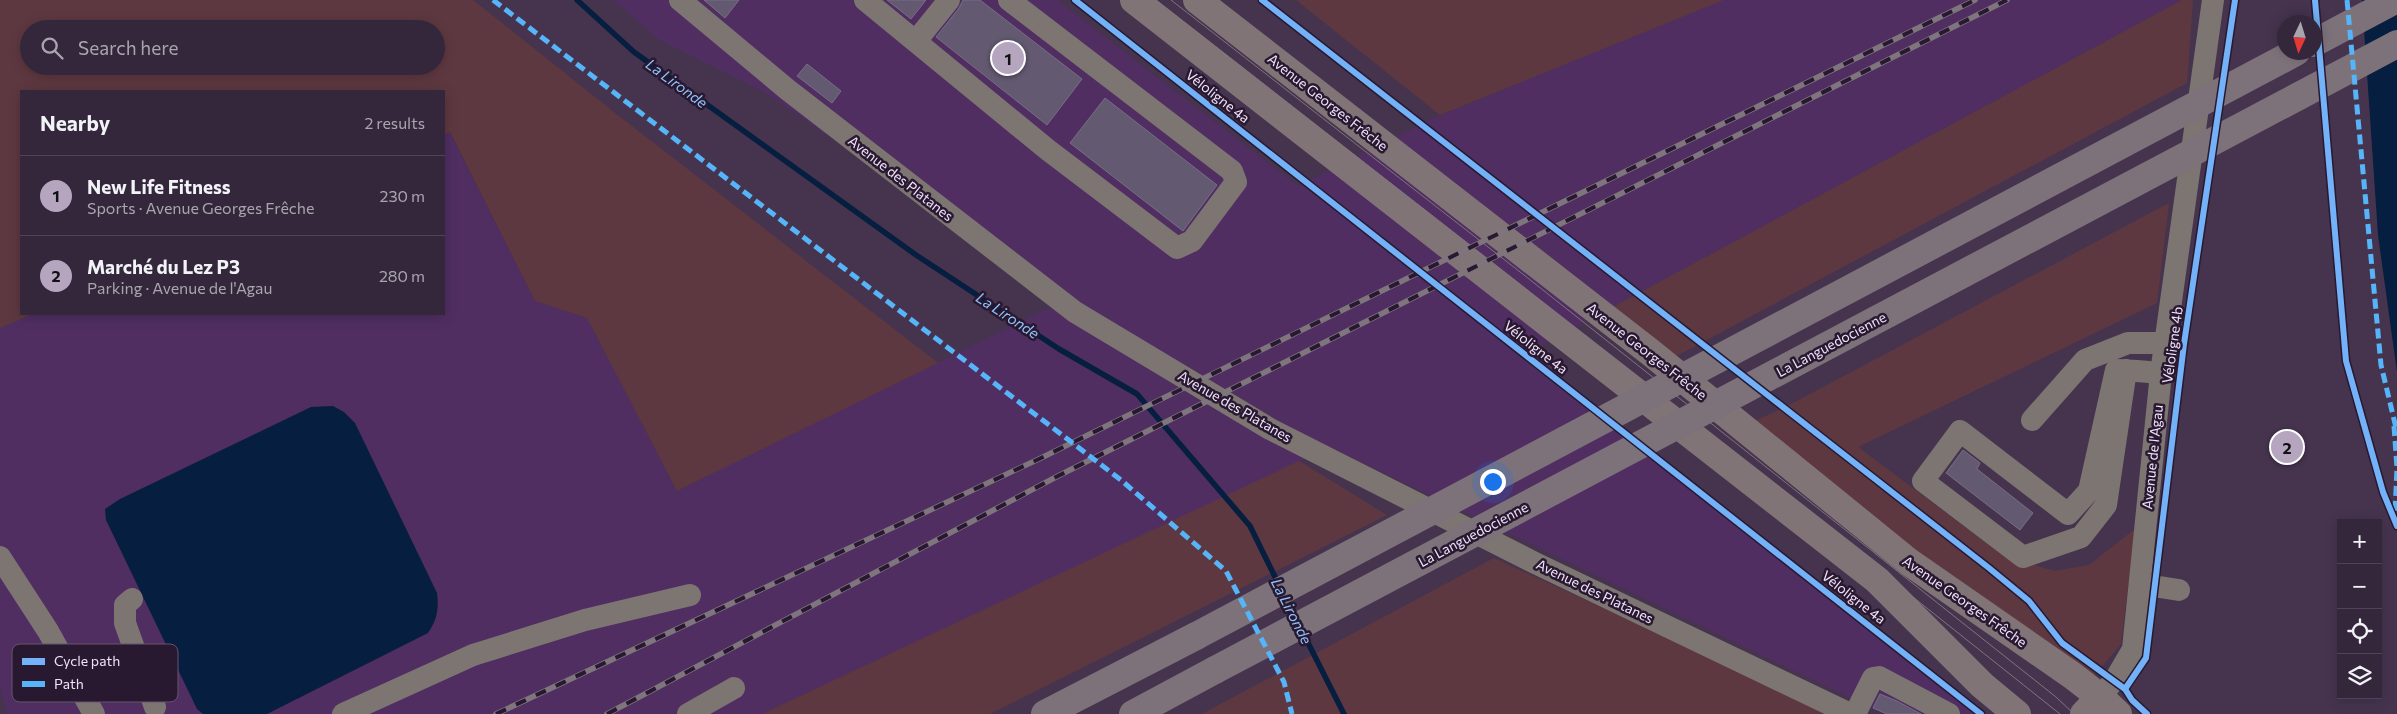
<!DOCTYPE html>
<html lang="en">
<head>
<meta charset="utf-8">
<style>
  :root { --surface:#34273b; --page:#3c2f42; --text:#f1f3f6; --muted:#a9a5af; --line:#4e4455; --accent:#b5a5bf }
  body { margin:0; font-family:Commissioner,sans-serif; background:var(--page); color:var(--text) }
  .controls { position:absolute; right:15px; bottom:15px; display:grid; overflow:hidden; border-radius:0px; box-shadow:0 2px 12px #0003 }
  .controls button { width:45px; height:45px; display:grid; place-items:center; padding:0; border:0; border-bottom:1px solid var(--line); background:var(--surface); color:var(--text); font:25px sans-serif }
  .compass { position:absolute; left:2277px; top:15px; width:45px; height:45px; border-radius:50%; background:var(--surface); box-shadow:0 2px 12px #0003; rotate:184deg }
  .you { position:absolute; left:1492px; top:481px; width:18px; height:18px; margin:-12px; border:4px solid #fff; border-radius:50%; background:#1a73e8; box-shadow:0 0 0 8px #1a73e833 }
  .badge { display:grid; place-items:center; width:32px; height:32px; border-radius:50%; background:var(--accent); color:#111; font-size:16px; font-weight:700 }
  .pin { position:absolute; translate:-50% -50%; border:2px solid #fff; box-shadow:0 1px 5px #0006 }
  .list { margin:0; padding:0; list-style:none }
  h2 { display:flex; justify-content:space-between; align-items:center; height:65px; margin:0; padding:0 20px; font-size:21px }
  h2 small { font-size:16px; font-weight:400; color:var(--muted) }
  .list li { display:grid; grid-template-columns:32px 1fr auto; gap:15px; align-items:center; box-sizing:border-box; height:80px; padding:0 20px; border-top:1px solid var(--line) }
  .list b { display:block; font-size:19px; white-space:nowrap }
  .list p { margin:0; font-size:16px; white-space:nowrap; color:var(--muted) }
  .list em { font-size:16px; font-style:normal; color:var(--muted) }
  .icon { flex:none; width:28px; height:28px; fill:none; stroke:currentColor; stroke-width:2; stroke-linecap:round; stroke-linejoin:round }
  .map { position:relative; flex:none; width:2397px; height:714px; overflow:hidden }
  .search { position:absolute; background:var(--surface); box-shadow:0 2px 12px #0003; left:20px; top:20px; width:425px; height:55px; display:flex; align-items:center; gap:12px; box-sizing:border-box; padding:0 18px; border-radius:28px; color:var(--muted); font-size:19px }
  .panel { position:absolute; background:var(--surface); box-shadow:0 2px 12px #0003; left:20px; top:90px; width:425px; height:225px; border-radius:0px }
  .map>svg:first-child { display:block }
  .built { fill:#502e62 }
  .green { fill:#5e3840; fill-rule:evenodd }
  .water { fill:#061e3f }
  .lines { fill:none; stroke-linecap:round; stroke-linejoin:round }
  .stream { stroke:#061e3f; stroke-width:5.5 }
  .building { fill:#635971; stroke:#786d85 }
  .minor { stroke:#7d7571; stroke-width:22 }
  .major { stroke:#817476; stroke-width:28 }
  .highway { stroke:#7d717a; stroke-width:28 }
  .tram { stroke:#7f757d; stroke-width:1 }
  .rail-casing { stroke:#7f757d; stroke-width:5.5 }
  .rail { stroke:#281930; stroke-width:4; stroke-dasharray:11; stroke-linecap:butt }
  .highway-bridge { stroke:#7d717a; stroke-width:28 }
  .quiet { stroke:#56b5f8; stroke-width:5; stroke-dasharray:10 5; stroke-linecap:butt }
  .cycleway-casing { stroke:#281930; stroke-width:9 }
  .cycleway { stroke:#73b2f8; stroke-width:6 }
  .labels { text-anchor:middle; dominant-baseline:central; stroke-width:5; stroke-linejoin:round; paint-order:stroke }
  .street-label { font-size:14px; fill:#f1e2fb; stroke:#281930 }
  .water-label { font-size:15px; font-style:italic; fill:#8fc2fc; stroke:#281930 }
  .key { fill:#281930; stroke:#64556d; stroke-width:1 }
  .key-label { font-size:14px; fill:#f1e2fb }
</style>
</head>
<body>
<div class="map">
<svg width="2397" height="714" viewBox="0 0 2397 714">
  <rect width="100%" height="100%" fill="#46344f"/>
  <path class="built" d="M614 0H1057L1298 186 1440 115 1724 0H2182L1520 357 1911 659 1976 714H1884L1330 447 762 714H8L0 688V328L33 314H444V134L449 132 535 301 587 318 677 491 1065 300 768 94 658 39Z"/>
  <g class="green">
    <path d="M0 0H473L615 113 938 363 677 491 587 318 535 301 450 132 444 134V91H21V314H33L0 328ZM29 29H436V66H29Z"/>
    <path d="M1296 0H1724L1440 115Z"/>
    <path d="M2182 0H2193L2187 83 1671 359 1613 307Z"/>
    <path d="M2169 203 2157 303 1858 447 2002 555 2054 571 2089 565 2135 529 2121 644 2090 681 1898 544 1751 423 1797 401Z"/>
    <path d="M1299 461 1387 515 990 714H762Z"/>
    <path d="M1494 558 1835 714H1202Z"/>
  </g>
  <g class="water">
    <path d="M2362 0H2397V372L2378 235Z"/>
    <path d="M333 406 344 412 355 423 437 593C439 609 437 620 428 633L267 714H203L197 709 106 520 105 509 120 499 311 407Z"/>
  </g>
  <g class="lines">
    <g class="stream">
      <path d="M577 0 634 52 916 255 1059 349 1137 394 1250 526 1279 585"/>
      <path d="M1286 598 1296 618"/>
      <path d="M1302 631 1344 714"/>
    </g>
  </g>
  <g class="building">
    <path d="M704 0H739L725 18Z"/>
    <path d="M887 0H926L911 19Z"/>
    <path d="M963 0H980L1082 79 1047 125 936 37 959 8Z"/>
    <path d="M807 64 841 91 832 103 797 76Z"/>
    <path d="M1105 98 1217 185 1183 231 1070 143Z"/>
    <path d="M1963 450 1980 463 1977 469 2033 513 2020 530 1946 473Z"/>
    <path d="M1880 694 1897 701 1921 714H1887L1873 708Z"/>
  </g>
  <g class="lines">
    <g class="minor">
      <path d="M680 0 788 90 1075 312 1270 429 1535 563 1850 714"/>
      <path d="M865 0 1048 150 1177 248 1192 241 1236 182 1232 171 1009 0"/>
      <path d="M916 41 949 0"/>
      <path d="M2126 370 2106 505 2081 537 2023 557 1923 481 1960 431 2068 514 2089 491 2116 370C2131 370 2146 372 2161 373"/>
      <path d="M2032 420 2085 360 2128 343H2165"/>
      <path d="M0 557 48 631 94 714"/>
      <path d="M2140 584 2179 590"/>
      <path d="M132 599 125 605V623L155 707"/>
      <path d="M2100 697 2116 678 2133 649 2161 373 2213 0"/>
      <path d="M343 714 473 655 585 620 690 595"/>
      <path d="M688 714 734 688"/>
      <path d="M1855 714 1873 678 1879 677 1949 714"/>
    </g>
    <g class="major">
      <path d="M1134 0 1877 580 1982 685 2017 714"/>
      <path d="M1197 0 1650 352 1909 562 2073 676 2100 697 2118 714"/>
      <path d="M2084 714 2100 697"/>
    </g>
    <g class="highway">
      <path d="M2314 43 2395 0"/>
      <path d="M1045 714 1196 636"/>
      <path d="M1133 714 1215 670"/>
    </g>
    <g class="tram">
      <path d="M1156 0 1517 282 2060 714"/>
      <path d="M1171 0 1524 275 2056 697 2074 714"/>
    </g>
    <defs>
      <g id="rail">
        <path d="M496 714 1041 458 1975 0"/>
        <path d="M607 714 1058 476 2007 0"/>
      </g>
    </defs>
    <use href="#rail" class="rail-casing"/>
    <use href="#rail" class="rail"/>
    <g class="highway-bridge">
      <path d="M1196 636 2296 52"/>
      <path d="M1215 670 2397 44"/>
    </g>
    <g class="quiet">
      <path d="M493 0 1121 480 1226 571 1284 682 1292 714"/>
      <path d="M2347 0 2381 365 2397 432"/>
      <path d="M2394 426 2397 468 2395 513"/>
    </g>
    <defs>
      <g id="cycleway">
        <path d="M1075 0 1981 714"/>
        <path d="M1262 0 1989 568 2029 601 2062 643 2125 689 2132 700 2147 714"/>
        <path d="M2315 0 2346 361 2383 492 2397 526"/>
        <path d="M2125 689 2146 658 2184 344 2235 0"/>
      </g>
    </defs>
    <use href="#cycleway" class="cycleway-casing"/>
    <use href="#cycleway" class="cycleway"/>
  </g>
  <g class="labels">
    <g class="street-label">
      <text transform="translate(1218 96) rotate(38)">Véloligne 4a</text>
      <text transform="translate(1328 102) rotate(38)">Avenue Georges Frêche</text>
      <text transform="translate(901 178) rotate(38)">Avenue des Platanes</text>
      <text transform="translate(1831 344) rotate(-28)">La Languedocienne</text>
      <text transform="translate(2172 345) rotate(-82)">Véloligne 4b</text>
      <text transform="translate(1536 347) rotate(38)">Véloligne 4a</text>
      <text transform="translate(1647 351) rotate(38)">Avenue Georges Frêche</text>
      <text transform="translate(1235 406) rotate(30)">Avenue des Platanes</text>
      <text transform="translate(2152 457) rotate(-84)">Avenue de l'Agau</text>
      <text transform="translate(1473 534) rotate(-28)">La Languedocienne</text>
      <text transform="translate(1595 591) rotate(26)">Avenue des Platanes</text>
      <text transform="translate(1854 597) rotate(38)">Véloligne 4a</text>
      <text transform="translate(1965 601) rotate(35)">Avenue Georges Frêche</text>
    </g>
    <g class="water-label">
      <text transform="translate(677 83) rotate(36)">La Lironde</text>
      <text transform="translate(1008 315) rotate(33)">La Lironde</text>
      <text transform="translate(1292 611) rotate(63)">La Lironde</text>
    </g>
  </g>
  <rect x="12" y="644" width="166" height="58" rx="8" class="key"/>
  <rect x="22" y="658" width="23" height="7" fill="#73b2f8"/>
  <rect x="22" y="681" width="23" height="6" fill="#56b5f8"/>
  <g class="key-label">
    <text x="54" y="666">Cycle path</text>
    <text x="54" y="689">Path</text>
  </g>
</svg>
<div class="controls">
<button>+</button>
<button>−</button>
<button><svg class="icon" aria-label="locate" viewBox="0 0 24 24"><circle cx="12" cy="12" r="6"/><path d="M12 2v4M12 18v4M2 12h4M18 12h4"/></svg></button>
<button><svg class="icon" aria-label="layers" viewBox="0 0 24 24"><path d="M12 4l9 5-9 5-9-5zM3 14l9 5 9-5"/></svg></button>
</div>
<svg class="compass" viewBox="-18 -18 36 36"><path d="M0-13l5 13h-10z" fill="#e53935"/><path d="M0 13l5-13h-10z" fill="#a9a5af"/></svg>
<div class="you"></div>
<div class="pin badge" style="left:1008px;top:58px">1</div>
<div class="pin badge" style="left:2287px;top:447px">2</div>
<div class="search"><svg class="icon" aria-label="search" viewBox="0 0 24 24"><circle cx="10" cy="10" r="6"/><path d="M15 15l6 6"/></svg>Search here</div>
<section class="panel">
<h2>Nearby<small>2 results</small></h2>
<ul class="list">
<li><span class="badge">1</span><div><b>New Life Fitness</b><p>Sports · Avenue Georges Frêche</p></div><em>230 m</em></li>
<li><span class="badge">2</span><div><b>Marché du Lez P3</b><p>Parking · Avenue de l'Agau</p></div><em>280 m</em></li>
</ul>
</section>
</div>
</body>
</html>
